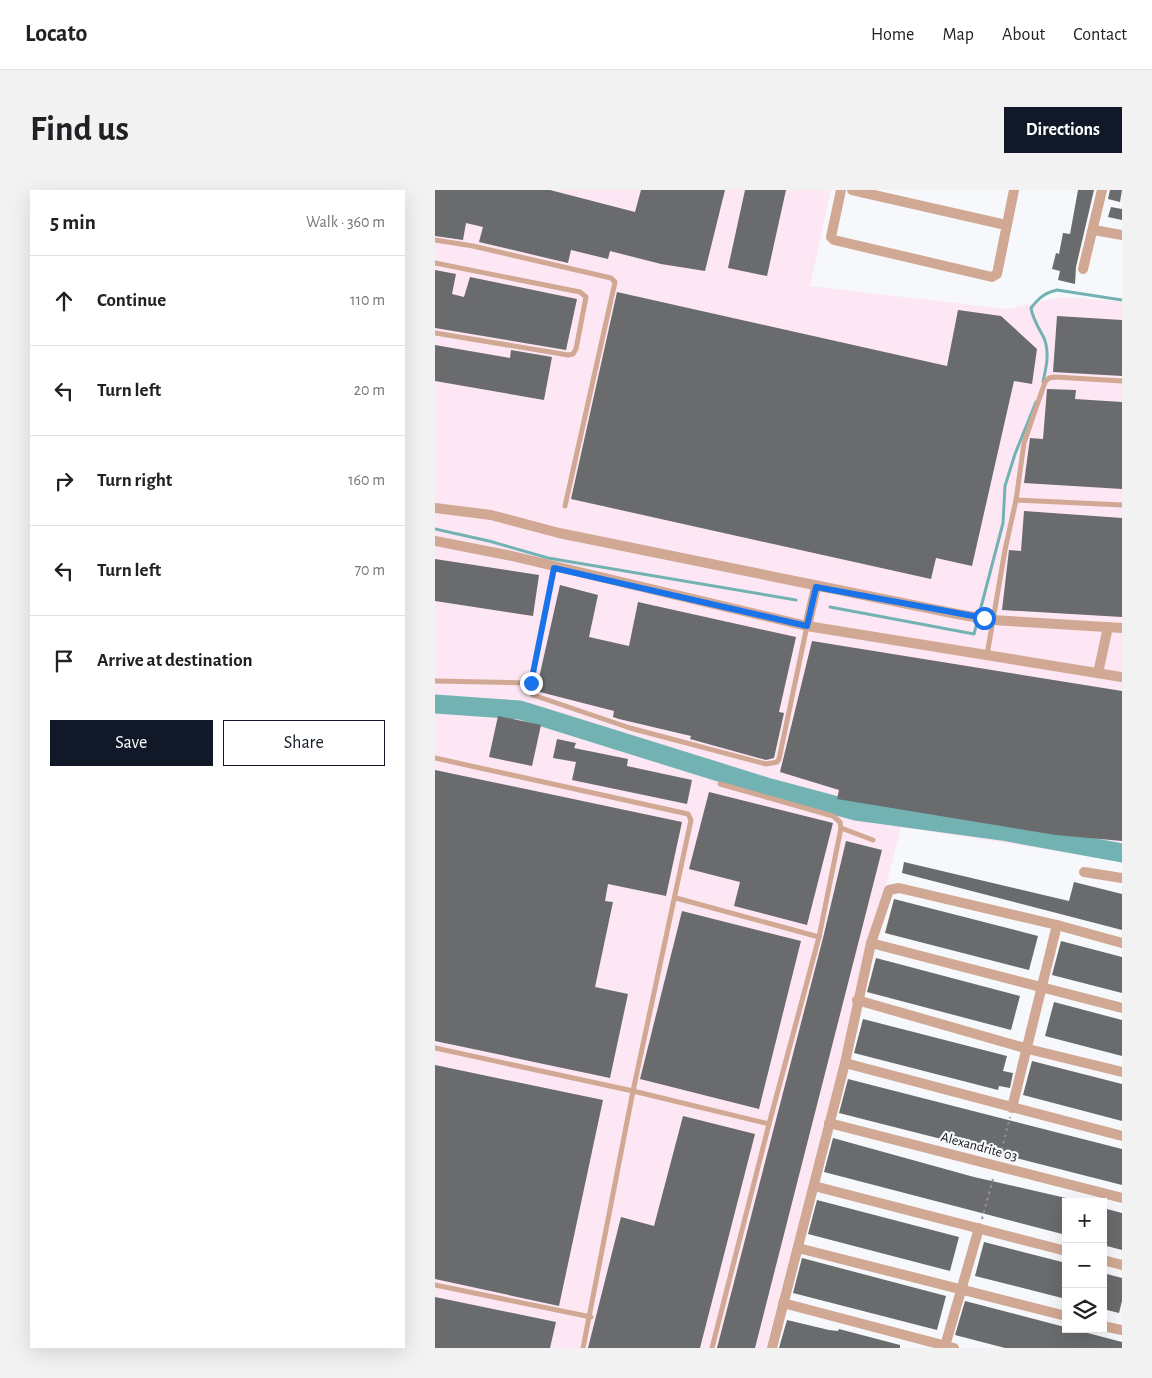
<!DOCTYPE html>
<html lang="en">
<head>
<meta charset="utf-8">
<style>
  :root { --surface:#fff; --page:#f2f2f2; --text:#202124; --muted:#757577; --line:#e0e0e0; --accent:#111827 }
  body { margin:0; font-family:"Alegreya Sans",sans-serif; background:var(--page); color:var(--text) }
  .controls { position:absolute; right:15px; bottom:15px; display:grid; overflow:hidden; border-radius:0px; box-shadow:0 5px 20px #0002 }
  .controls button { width:45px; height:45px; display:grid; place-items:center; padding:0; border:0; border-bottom:1px solid var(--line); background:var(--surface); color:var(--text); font:25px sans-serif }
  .stop { position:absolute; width:15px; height:15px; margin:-11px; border:4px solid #1a73e8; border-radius:50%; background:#fff }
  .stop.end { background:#1a73e8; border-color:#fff; box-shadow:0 1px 5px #0008 }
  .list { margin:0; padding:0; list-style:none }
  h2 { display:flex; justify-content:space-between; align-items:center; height:65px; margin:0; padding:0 20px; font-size:21px }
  h2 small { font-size:16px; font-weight:400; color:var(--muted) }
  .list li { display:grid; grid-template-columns:32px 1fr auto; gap:15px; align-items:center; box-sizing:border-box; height:90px; padding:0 20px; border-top:1px solid var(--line) }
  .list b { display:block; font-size:19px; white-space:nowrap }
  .list em { font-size:16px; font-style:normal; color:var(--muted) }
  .actions { display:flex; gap:10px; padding:15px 20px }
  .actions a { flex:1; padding:11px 0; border:1px solid var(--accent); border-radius:0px; text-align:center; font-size:18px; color:var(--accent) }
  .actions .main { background:var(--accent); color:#fff }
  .icon { flex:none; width:28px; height:28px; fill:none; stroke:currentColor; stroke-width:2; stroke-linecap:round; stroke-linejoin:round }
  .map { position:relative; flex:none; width:687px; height:1158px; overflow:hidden; border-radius:0px }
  header { display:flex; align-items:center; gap:30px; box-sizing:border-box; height:70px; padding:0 25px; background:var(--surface); border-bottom:1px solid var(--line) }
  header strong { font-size:24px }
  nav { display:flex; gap:28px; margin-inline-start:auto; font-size:18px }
  .intro { display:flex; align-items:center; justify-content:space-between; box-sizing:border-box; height:120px; padding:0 30px }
  h1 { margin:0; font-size:35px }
  .button { padding:12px 22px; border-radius:0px; background:var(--accent); color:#fff; font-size:18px; font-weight:700 }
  main { display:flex; gap:30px; padding:0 30px }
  aside { flex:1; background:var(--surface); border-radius:0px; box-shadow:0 5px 20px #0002 }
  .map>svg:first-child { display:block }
  .industrial { fill:#fde7f4 }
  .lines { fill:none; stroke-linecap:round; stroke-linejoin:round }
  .stream { stroke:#72b2b2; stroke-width:3 }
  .river { stroke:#72b2b2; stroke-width:19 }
  .building { fill:#696b6d }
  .path { stroke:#929396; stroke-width:2; stroke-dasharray:2.5 4; stroke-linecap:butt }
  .service { stroke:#d1a893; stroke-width:5 }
  .minor { stroke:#d1a893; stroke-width:10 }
  .route { stroke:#1a73e8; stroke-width:6 }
  .labels { text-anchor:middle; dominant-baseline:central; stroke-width:4.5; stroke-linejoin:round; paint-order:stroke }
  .street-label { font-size:14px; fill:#141516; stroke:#f6f8fb }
</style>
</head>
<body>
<header>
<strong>Locato</strong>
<nav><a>Home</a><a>Map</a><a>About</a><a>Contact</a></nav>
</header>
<div class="intro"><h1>Find us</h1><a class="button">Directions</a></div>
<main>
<aside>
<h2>5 min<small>Walk · 360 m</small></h2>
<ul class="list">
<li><svg class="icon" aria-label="ahead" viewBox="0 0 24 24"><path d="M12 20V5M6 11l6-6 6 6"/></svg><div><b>Continue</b></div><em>110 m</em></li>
<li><svg class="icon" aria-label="left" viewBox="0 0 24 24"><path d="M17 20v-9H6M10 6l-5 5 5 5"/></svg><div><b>Turn left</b></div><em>20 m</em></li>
<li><svg class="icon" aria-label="right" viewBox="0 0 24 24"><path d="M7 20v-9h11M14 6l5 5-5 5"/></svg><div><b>Turn right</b></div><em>160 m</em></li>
<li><svg class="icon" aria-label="left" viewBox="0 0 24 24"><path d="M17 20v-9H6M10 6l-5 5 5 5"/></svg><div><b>Turn left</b></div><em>70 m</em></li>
<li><svg class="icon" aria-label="arrive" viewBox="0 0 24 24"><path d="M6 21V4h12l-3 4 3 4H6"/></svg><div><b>Arrive at destination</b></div></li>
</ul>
<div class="actions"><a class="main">Save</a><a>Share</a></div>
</aside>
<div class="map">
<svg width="687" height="1158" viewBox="0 0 687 1158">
  <rect width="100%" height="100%" fill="#f6f8fb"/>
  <path class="industrial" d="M0 0H396L375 96 572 119 627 107 687 111V671L466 637 331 1158H0Z"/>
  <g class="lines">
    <g class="stream">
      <path d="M608 192C611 178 615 163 609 148 604 138 598 130 596 118 604 108 609 103 622 100L687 110"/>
      <path d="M0 339 54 351 113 368 361 410"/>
      <path d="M395 417 539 444 568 333 570 296 580 264 601 212"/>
    </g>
    <path class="river" d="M0 514 85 520 335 598 421 621 567 641 687 663"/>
  </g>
  <g class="building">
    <path d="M0 0H115L200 22 206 0H290L270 81 226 74 175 61 173 69 136 60 133 73 44 52 48 37 31 33 28 50 0 46Z"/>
    <path d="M310 0H351L332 86 293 78Z"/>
    <path d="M643 0H659L641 77 640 94 623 90 625 81 617 79 621 63 624 64 628 43 635 44Z"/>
    <path d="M675 0H687L685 12 673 9Z"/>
    <path d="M676 17 687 19V30L673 27Z"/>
    <path d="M0 80 21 84 17 104 29 107 35 87 142 109 131 160 0 138Z"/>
    <path d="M182 102 512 176 523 120 566 126 602 159 597 194 579 191 537 376 501 368 496 389 136 309Z"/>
    <path d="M622 126 687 130V186L618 182Z"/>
    <path d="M0 155 75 168 76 160 117 167 109 210 0 191Z"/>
    <path d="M612 199 641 200 640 209 687 212V299L589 293 595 248 608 249Z"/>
    <path d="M589 321 687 328V427L567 420 574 360 586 361Z"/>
    <path d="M0 369 104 385 98 426 0 411Z"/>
    <path d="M125 395 163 405 154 447 194 456 203 412 361 447 344 522 349 523 339 568 331 570 255 549 256 546 184 529 178 527 179 521 101 501Z"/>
    <path d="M377 451 687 501V651L621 645 402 609 404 600 345 582Z"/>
    <path d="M63 526 106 535 97 576 54 567Z"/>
    <path d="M122 549 141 553 139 558 193 569 192 576 257 590 252 614 137 590 141 572 118 568Z"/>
    <path d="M0 580 247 632 231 706 173 694 170 711 178 712 160 797 193 804 175 888 0 851Z"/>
    <path d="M274 602 398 633 372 735 299 716 305 692 254 679Z"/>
    <path d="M411 651 447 660 320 1158H282L388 748Z"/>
    <path d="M469 672 634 711 639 692 687 704V740L467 683Z"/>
    <path d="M459 709 603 746 594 780 450 743Z"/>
    <path d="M247 721 366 751 324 919 205 889Z"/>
    <path d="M626 751 687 767V803L617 785Z"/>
    <path d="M441 768 585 806 576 840 432 802Z"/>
    <path d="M619 812 687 830V866L610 846Z"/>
    <path d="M428 829 572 866 568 881 578 883 575 898 564 896 563 900 419 863Z"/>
    <path d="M597 871 687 894V931L588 905Z"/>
    <path d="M0 875 168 910 124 1116 0 1089Z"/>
    <path d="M413 889 687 959V995L404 923Z"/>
    <path d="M248 926 320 944 265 1158H153L186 1027 219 1036Z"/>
    <path d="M398 948 539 987 631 1008V1045L389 982Z"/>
    <path d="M382 1010 524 1047 515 1081 373 1044Z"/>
    <path d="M668 1018 687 1023V1060L668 1055Z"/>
    <path d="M549 1052 631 1073V1109L540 1086Z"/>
    <path d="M367 1068 511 1106 502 1140 358 1103Z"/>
    <path d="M668 1083 687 1088V1111L684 1123 668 1119Z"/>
    <path d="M0 1107 121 1132 115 1158H0Z"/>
    <path d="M530 1111 687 1152V1158H570L520 1145Z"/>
    <path d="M352 1130 394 1140 403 1141 404 1139 465 1155V1158H344Z"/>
  </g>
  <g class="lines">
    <g class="path">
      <path d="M565 966 575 927"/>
      <path d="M547 1029 559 985"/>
    </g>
    <g class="service">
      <path d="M0 50 38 56 176 88 180 92 130 316"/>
      <path d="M0 73 145 102 151 107 141 159 138 164 133 165 0 143"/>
      <path d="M581 310 687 315"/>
      <path d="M119 378 96 493 95 501 98 505 195 538 331 574 342 572 344 569 372 436"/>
      <path d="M552 465 570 360 581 310 589 253 610 192 614 188 620 187 687 191"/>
      <path d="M0 491 96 493"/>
      <path d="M0 568 253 624 256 630 198 901 0 858"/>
      <path d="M406 638 438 650"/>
      <path d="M241 708 384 747"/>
      <path d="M0 1095 156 1127"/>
      <path d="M148 1158 198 901 334 934 384 747 406 638 405 632 398 626 285 594"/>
      <path d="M277 1158 334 934"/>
    </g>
    <g class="minor">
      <path d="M406 0 396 47 399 50 557 87 562 84 579 0"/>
      <path d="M417 0 571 35"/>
      <path d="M659 40 687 45"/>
      <path d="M648 79 667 0"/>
      <path d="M0 318 56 325 124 343 522 424 557 430 687 438"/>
      <path d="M0 351 77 366 372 436 687 487"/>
      <path d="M372 436 381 397"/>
      <path d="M663 483 673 437"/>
      <path d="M649 682 687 688"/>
      <path d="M436 753 687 818"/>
      <path d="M422 810 593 859 687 882"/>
      <path d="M410 873 687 946"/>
      <path d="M577 918 622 735"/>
      <path d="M394 933 687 1008"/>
      <path d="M379 996 631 1061"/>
      <path d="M363 1058 631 1126"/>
      <path d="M668 1070 687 1075"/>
      <path d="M348 1113 519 1158"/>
      <path d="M668 1136 687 1140"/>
      <path d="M510 1156 544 1038"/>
      <path d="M337 1158 410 873 436 753 454 700 464 698 622 735 687 753"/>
    </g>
  </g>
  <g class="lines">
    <path class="route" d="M96 493 119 378 372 436 381 397 549 428"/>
  </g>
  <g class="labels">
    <g class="street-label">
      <text transform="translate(544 957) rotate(15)">Alexandrite 03</text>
    </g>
  </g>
</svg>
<div class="controls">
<button>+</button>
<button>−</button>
<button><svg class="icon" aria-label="layers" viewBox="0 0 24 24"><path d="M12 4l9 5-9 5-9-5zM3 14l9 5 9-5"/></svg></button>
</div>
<div class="stop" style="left:549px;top:428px"></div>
<div class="stop end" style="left:96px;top:493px"></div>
</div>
</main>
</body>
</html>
